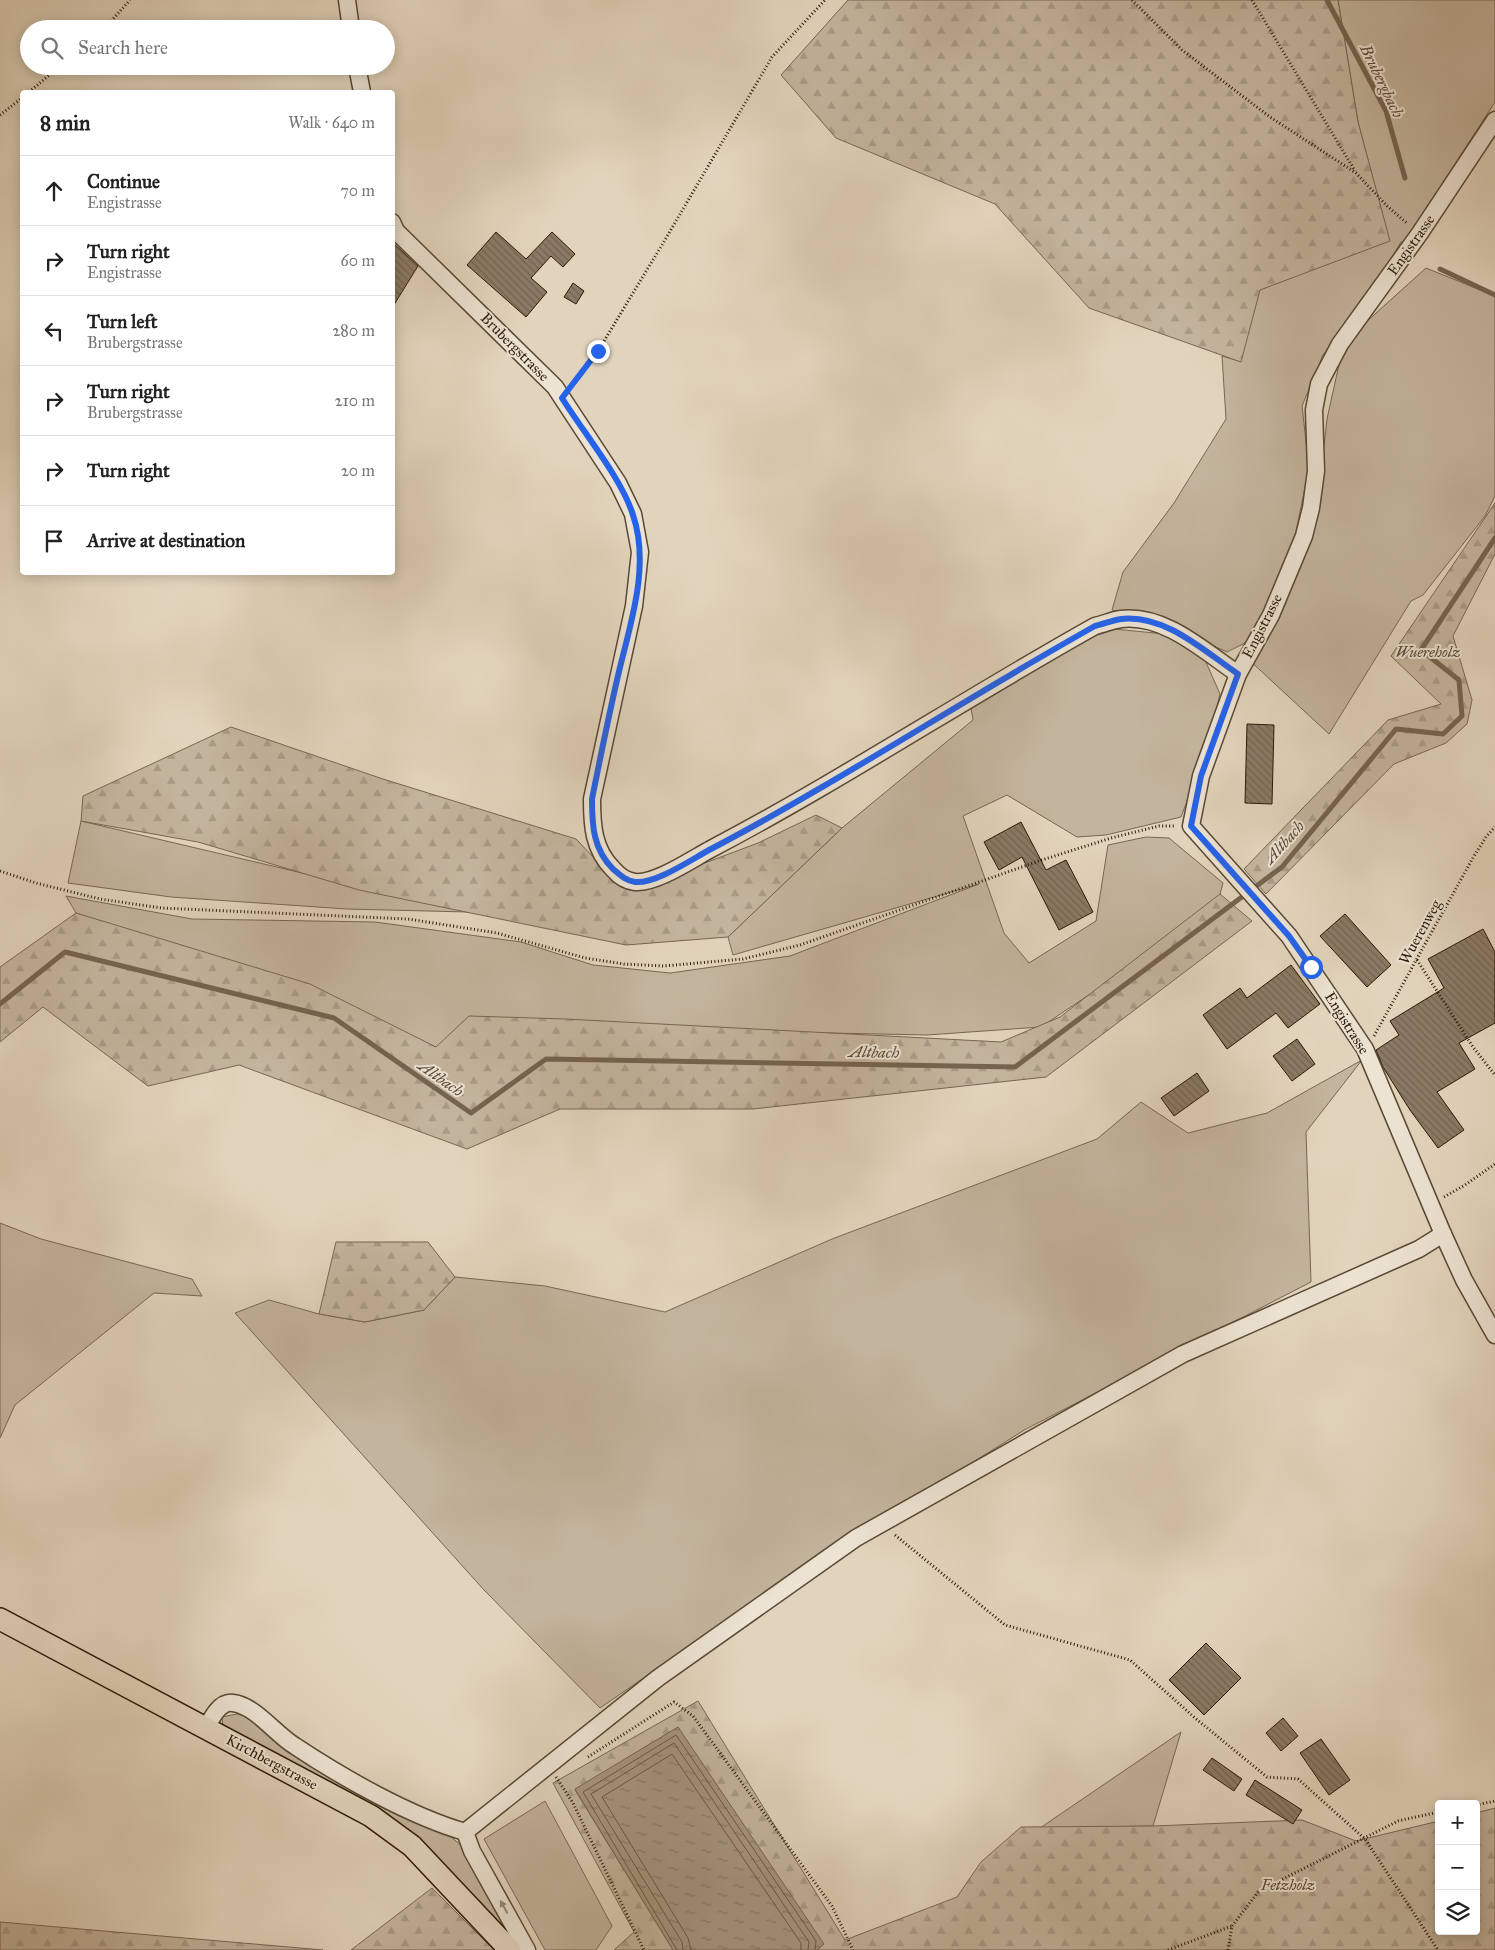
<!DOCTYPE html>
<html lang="en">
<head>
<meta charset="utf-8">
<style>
  :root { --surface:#fff; --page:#f6f6f6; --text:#222; --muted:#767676; --line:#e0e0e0 }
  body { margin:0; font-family:"IM FELL Great Primer",serif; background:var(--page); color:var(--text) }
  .controls { position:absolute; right:15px; bottom:15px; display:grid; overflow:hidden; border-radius:5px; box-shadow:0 2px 12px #0003 }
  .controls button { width:45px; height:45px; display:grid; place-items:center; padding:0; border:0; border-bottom:1px solid var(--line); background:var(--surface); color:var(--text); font:25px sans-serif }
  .stop { position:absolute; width:15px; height:15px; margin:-11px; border:4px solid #2563eb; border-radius:50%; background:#fff }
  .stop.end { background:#2563eb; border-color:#fff; box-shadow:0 1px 5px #0008 }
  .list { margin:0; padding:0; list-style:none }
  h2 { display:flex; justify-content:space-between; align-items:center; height:65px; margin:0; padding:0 20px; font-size:21px }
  h2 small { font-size:16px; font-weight:400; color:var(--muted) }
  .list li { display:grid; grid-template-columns:32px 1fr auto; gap:15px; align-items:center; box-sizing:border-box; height:70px; padding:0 20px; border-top:1px solid var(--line) }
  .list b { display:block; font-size:19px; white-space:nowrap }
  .list p { margin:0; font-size:16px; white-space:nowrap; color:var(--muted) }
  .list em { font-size:16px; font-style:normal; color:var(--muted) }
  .icon { flex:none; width:28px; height:28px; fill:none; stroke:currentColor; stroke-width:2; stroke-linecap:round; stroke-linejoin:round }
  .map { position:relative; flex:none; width:1495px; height:1950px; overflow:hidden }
  .search { position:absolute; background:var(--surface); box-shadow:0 2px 12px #0003; left:20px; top:20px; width:375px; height:55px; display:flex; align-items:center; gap:12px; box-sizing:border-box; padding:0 18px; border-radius:28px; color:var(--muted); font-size:19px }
  .panel { position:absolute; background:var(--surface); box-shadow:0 2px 12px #0003; left:20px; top:90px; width:375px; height:485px; border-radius:5px }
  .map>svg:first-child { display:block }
  .grass { fill:#c3b49d; stroke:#776652 }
  .forest { fill:url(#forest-firs); stroke:#776652 }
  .water { fill:url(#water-ripples); stroke:#74634e }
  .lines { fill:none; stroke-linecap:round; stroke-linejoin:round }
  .shore { stroke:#685642; stroke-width:1 }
  .stream { stroke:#74634e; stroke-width:5 }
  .building { fill:url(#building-back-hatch); stroke:#2b1906 }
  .minor-casing { stroke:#594834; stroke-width:19 }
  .major-casing { stroke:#2b1906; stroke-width:24 }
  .path { stroke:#2b1906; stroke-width:3; stroke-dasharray:1 2.5; stroke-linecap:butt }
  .minor { stroke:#ece3d3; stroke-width:16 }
  .major { stroke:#e2d4bc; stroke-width:21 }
  .oneway { fill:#958877 }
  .route { stroke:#2563eb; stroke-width:6 }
  .labels { text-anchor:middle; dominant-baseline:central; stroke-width:4; stroke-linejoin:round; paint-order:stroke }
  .street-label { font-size:15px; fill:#2b1906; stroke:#ece3d3 }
  .park-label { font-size:15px; font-style:italic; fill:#594833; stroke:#ece3d3 }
  .water-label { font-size:16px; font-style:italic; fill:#5b4a36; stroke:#ece3d3 }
</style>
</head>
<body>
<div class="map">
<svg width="1495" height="1950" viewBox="0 0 1495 1950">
  <defs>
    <pattern id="forest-firs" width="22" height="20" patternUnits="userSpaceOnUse" patternTransform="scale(1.25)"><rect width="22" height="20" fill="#c3b49d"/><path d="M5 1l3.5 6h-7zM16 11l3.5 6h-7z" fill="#a89a86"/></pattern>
    <pattern id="water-ripples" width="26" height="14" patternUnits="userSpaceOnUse" patternTransform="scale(1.25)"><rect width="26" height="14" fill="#a4947e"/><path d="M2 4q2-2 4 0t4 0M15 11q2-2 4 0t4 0" fill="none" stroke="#867865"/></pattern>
    <pattern id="building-back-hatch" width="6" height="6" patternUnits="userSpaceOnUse" patternTransform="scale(1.25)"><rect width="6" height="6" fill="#8a7a65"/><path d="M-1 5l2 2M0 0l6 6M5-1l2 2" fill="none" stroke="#716351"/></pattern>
  </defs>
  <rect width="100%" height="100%" fill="#e2d4bc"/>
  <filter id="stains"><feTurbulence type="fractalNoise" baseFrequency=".004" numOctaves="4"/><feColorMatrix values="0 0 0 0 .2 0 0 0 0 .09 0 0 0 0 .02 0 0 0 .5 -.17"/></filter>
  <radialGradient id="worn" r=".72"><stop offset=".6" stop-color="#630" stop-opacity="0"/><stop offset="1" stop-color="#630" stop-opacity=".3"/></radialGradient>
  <g class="grass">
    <path d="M1338 0H1495V102L1442 184 1411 243 1401 242 1376 285 1323 355 1302 406 1309 468 1292 551 1251 640 1227 652 1166 624 1112 610 1123 572 1174 503 1226 419 1222 356 1239 361 1260 288 1389 240 1358 122Z"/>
    <path d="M1426 268 1495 296V496L1485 516 1423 595 1411 601 1329 734 1247 658 1286 603 1319 491 1327 419 1344 342Z"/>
    <path d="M1114 629 1165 634 1205 660 1220 694 1207 749 1181 817 1106 835 1077 837 1007 795 963 816 1004 933 1029 963 1096 921 1108 845 1146 837 1169 838 1223 883 1219 898 1111 980 1041 1027 927 1035 830 1033 436 1047 76 913 66 896 192 919 375 922 521 942 593 965 670 973 790 956 979 884 733 955 728 937 842 828 973 720 970 703 1049 652Z"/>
    <path d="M81 821 468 912 347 909 171 897 68 883Z"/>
    <path d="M1362 1060 1306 1132 1311 1282 1026 1429 798 1572 600 1708 484 1590 235 1313 269 1300 319 1314 365 1322 424 1310 455 1277 545 1286 665 1312 832 1239 1097 1139 1141 1102 1188 1133 1267 1113Z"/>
    <path d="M0 1223 41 1239 192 1279 202 1296 154 1293 15 1405 0 1438Z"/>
    <path d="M237 1714 254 1718 445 1832 462 1846 522 1950 495 1918 423 1844 223 1727 222 1717Z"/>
    <path d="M1181 1732 1153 1826 1040 1828Z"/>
    <path d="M545 1801 612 1926 596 1950H545L484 1839Z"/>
  </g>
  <g class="forest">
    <path d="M848 0H1338L1358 122 1390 241 1260 290 1241 362 1089 308 995 204 836 138 781 75Z"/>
    <path d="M1495 503V554L1453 636 1472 700 1467 724 1446 743 1394 764 1266 894 1244 869 1388 720 1441 704 1391 656Z"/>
    <path d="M231 727 383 779 576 839 616 881 641 887 758 843 816 815 842 828 728 937 626 945 359 890 198 842 81 821 83 796Z"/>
    <path d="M1220 894 1252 921 1046 1077 753 1109H560L467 1149 239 1065 148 1086 43 1007 0 1042V967L76 913 310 984 436 1047 469 1016 566 1019 1001 1042 1060 1017Z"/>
    <path d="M336 1242H428L455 1277 424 1310 365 1322 319 1314Z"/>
    <path d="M698 1701 845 1940 957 1897 981 1862 1021 1827 1153 1826 1302 1820 1356 1841 1439 1821V1931H1476V1813L1495 1808V1950H817L824 1944 575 1790 673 1950H614L634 1932 553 1783Z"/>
    <path d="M432 1888 494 1950H351Z"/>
    <path d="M0 1922 323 1950H0Z"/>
  </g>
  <path class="water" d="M678 1727 824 1944 817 1950H673L575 1789Z"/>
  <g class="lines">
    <g class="shore">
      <path d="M677 1950 583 1792 676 1735 816 1941 815 1950"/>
      <path d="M683 1950 682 1942 591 1794 674 1743 809 1942 808 1950"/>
      <path d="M691 1950 688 1938 602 1797 672 1754 801 1943V1950"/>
    </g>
    <g class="stream">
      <path d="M1327 0 1386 111 1405 178"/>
      <path d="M1440 269 1495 295"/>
      <path d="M0 1004 65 952 334 1018 471 1113 546 1059 1015 1067 1282 867 1396 729 1443 734 1462 716 1459 680 1421 650 1495 538"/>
    </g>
  </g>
  <g class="building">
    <path d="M496 232 526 259 552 232 575 254 563 267 551 256 531 278 547 292 526 317 467 265Z"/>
    <path d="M392 242 418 266 392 308Z"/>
    <path d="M573 283 584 291 576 304 564 297Z"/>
    <path d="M1247 724 1274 725 1272 804 1245 803Z"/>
    <path d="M1021 822 1046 870 1066 860 1093 912 1059 930 1022 857 999 870 984 842Z"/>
    <path d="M1345 914 1391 965 1367 987 1320 936Z"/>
    <path d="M1483 929 1495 952V1023L1459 1043 1475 1069 1437 1092 1464 1130 1438 1148 1410 1110 1383 1067 1376 1050 1399 1035 1390 1021 1444 988 1428 959Z"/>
    <path d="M1291 965 1320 1004 1288 1028 1276 1013 1227 1049 1203 1015 1240 988 1247 998Z"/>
    <path d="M1297 1039 1315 1064 1292 1081 1273 1056Z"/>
    <path d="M1197 1073 1209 1091 1174 1116 1161 1098Z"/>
    <path d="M1206 1643 1241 1678 1204 1715 1169 1680Z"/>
    <path d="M1283 1718 1298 1736 1281 1751 1266 1733Z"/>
    <path d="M1321 1739 1350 1780 1329 1795 1300 1753Z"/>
    <path d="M1212 1758 1242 1779 1234 1791 1203 1770Z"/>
    <path d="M1255 1780 1302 1810 1293 1824 1246 1795Z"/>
  </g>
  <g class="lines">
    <defs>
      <g id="minor">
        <path d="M347 0 351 29"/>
        <path d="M357 66 362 92"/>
        <path d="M1495 120 1420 233 1340 344 1319 384 1314 410 1316 471 1311 508 1304 536 1271 615 1238 674 1201 776 1191 826 1289 936 1365 1049 1443 1234 1464 1280 1495 1335"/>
        <path d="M392 222 396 231 555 387 618 483 633 514 640 552 634 606 592 799C592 825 593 849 613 869 619 876 626 881 635 882 656 884 692 859 711 849 842 780 966 698 1095 626 1104 624 1113 620 1121 619 1165 614 1204 651 1238 674"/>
        <path d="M207 1728C211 1718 220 1701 233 1703 256 1706 275 1734 295 1746 343 1778 410 1816 465 1832"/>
        <path d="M465 1832 658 1678 856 1538 1183 1354 1419 1249 1443 1234"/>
        <path d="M465 1832 472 1851 527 1950"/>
      </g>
      <path id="major" d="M0 1619 371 1816 412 1846 510 1950"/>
    </defs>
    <use href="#minor" class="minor-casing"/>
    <use href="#major" class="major-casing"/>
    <g class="path">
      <path d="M1132 0 1182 50 1270 117 1356 173 1388 207 1408 224"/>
      <path d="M1252 0 1355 171"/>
      <path d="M104 29 130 0"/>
      <path d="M29 92 60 66"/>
      <path d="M0 115 22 98"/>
      <path d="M571 386 598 351 662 245 772 57 825 0"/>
      <path d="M0 871 36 883 100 899 161 908 408 919 497 933 585 958 624 964 664 966 743 959 800 945 1039 861 1111 838 1159 826H1175"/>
      <path d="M1417 960 1473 1047 1495 1075"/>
      <path d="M1374 1036 1474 856 1486 837 1495 827"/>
      <path d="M1444 1197 1465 1185 1495 1164"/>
      <path d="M895 1535 1005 1625 1130 1660 1195 1718 1267 1777 1298 1779 1365 1839 1438 1950"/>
      <path d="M588 1757 674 1702 693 1716 832 1906 853 1950"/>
      <path d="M556 1777 573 1803 644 1950"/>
      <path d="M1476 1805 1495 1801"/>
      <path d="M1168 1950 1232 1926"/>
      <path d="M1228 1950 1232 1926 1259 1891 1398 1821 1439 1812"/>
    </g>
    <use href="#minor" class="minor"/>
    <use href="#major" class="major"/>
  </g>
  <defs><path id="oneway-solid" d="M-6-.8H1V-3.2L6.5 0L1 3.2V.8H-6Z" transform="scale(1.25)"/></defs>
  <use class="oneway" href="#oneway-solid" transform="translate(504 1907) rotate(-119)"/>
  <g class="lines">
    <path class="route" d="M598 351 562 398C583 432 622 479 633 515 651 568 629 627 617 680 608 719 600 759 592 799 592 825 593 849 613 869 620 875 626 881 635 882 656 884 692 859 711 849 842 780 966 698 1095 626 1104 624 1113 620 1121 619 1165 614 1204 651 1238 674L1201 776 1191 826 1289 936 1311 967"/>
  </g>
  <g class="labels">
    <g class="street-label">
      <text transform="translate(1411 245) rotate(-55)">Engistrasse</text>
      <text transform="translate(515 347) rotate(45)">Brubergstrasse</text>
      <text transform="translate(1262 626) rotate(-63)">Engistrasse</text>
      <text transform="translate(1420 932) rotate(-61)">Wuerenweg</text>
      <text transform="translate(1347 1023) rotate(58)">Engistrasse</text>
      <text transform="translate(272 1762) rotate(28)">Kirchbergstrasse</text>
    </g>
    <g class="park-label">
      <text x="1428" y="652">Wuereholz</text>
      <text x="1288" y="1885">Fetzholz</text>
    </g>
    <g class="water-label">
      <text transform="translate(1382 81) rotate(64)">Brubergbach</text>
      <text transform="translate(1284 842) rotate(-48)">Altbach</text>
      <text transform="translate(874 1052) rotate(1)">Altbach</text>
      <text transform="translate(441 1078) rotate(35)">Altbach</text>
    </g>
  </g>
  <rect width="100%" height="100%" filter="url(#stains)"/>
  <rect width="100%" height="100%" fill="url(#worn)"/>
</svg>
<div class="controls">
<button>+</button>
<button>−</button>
<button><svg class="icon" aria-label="layers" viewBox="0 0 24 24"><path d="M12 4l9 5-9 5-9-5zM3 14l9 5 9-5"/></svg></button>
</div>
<div class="stop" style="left:1311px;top:967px"></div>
<div class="stop end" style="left:598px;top:351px"></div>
<div class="search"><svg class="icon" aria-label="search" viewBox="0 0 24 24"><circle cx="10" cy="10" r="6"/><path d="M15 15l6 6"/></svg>Search here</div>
<section class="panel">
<h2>8 min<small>Walk · 640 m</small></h2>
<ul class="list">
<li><svg class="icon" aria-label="ahead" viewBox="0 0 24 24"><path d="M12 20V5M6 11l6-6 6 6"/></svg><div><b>Continue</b><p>Engistrasse</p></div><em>70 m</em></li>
<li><svg class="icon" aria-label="right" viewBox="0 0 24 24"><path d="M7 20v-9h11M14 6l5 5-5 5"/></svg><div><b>Turn right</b><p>Engistrasse</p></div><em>60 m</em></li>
<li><svg class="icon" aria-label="left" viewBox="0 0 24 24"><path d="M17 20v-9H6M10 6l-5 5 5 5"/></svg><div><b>Turn left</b><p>Brubergstrasse</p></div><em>280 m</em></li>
<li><svg class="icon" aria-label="right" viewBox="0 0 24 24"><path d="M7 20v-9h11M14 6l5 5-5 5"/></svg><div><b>Turn right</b><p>Brubergstrasse</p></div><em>210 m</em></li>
<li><svg class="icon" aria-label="right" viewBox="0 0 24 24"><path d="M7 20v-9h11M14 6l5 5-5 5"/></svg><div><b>Turn right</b></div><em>20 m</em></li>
<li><svg class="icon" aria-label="arrive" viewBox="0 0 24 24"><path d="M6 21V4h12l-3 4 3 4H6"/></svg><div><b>Arrive at destination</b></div></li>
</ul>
</section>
</div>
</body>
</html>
